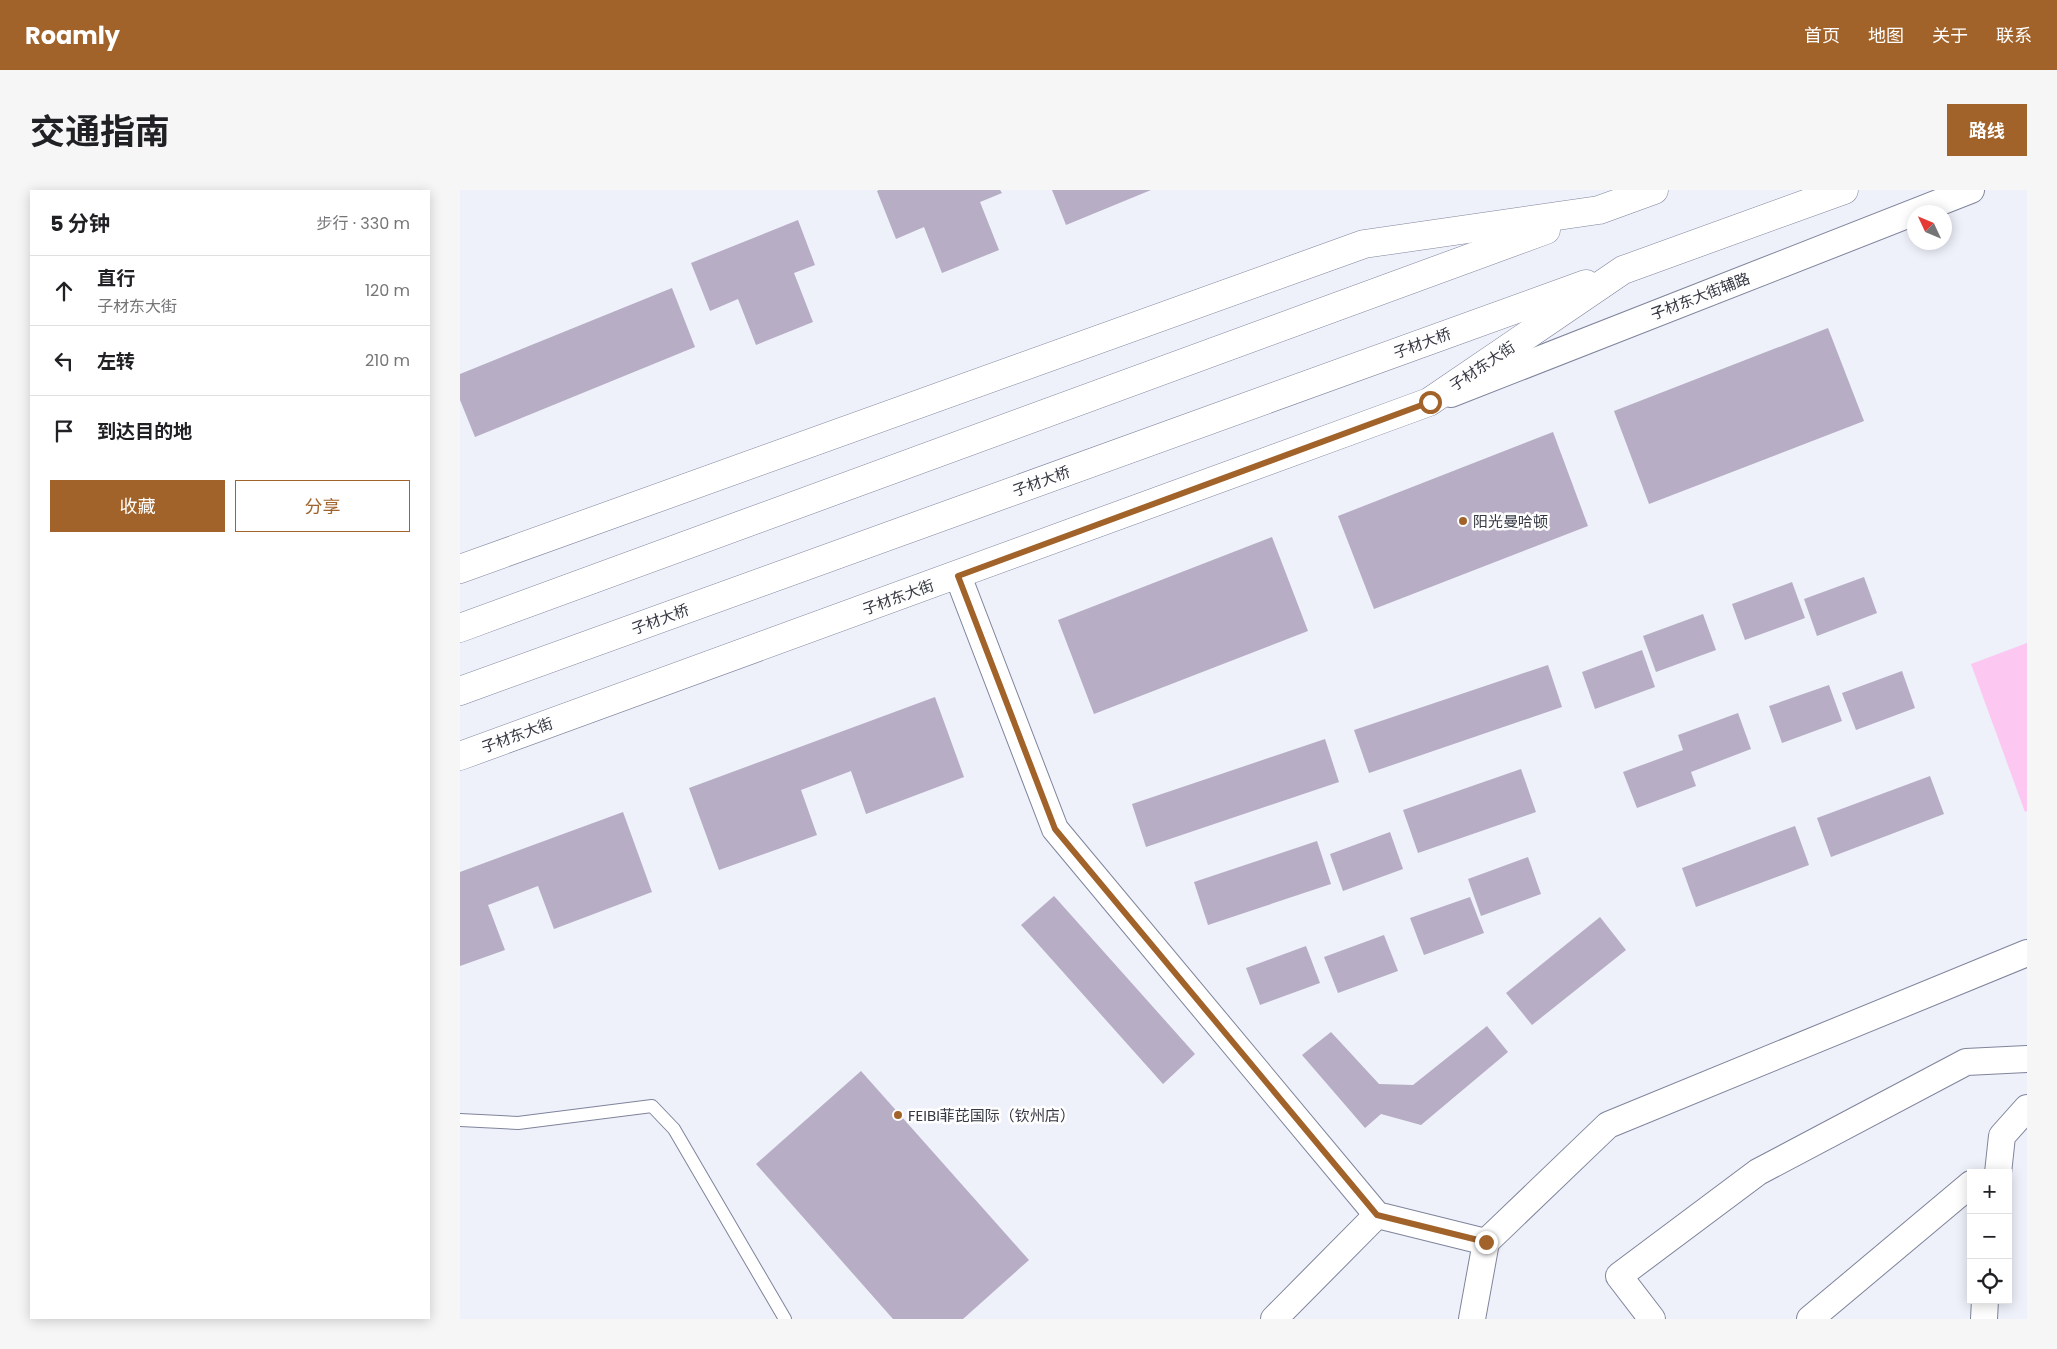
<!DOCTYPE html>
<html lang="zh">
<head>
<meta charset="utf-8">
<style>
  :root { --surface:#fff; --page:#f6f6f6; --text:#202124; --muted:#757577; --line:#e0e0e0; --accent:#a16329 }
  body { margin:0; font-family:Poppins,"Noto Sans SC",sans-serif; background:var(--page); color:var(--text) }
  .controls { position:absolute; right:15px; bottom:15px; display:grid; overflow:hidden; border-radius:0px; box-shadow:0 2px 12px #0003 }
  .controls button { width:45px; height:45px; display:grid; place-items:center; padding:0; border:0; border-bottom:1px solid var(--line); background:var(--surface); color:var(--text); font:25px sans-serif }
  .compass { position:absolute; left:1447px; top:15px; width:45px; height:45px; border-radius:50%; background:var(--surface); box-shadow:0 2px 12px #0003; rotate:314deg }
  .stop { position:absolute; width:15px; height:15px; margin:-11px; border:4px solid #a16329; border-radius:50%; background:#fff }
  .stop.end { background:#a16329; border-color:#fff; box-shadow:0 1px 5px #0008 }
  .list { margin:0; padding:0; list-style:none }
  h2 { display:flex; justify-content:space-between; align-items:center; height:65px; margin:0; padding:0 20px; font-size:21px }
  h2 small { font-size:16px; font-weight:400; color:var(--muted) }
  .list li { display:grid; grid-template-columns:32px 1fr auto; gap:15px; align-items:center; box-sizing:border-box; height:70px; padding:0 20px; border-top:1px solid var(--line) }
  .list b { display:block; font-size:19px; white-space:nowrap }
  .list p { margin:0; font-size:16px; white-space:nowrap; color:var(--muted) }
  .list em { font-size:16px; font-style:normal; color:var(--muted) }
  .actions { display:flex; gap:10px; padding:15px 20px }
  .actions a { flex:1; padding:11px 0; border:1px solid var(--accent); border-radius:0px; text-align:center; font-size:18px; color:var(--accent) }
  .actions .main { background:var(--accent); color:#fff }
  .icon { flex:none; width:28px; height:28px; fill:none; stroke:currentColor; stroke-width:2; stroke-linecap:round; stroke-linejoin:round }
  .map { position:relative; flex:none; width:1567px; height:1129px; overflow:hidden; border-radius:0px }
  header { display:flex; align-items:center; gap:30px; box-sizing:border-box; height:70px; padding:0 25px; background:var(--accent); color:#fff }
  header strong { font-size:24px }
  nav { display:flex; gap:28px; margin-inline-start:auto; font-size:18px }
  .intro { display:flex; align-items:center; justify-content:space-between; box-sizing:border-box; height:120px; padding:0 30px }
  h1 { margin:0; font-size:35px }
  .button { padding:12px 22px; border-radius:0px; background:var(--accent); color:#fff; font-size:18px; font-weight:700 }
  main { display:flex; gap:30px; padding:0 30px }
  aside { flex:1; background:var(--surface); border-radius:0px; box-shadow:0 2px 12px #0003 }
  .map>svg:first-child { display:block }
  .pitch { fill:#fcc8f2 }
  .building { fill:#b7adc5 }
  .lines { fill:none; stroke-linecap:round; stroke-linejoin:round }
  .lane-casing { stroke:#7f849b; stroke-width:14 }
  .street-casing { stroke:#7f849b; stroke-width:28 }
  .secondary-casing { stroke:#7f849b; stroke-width:29 }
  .lane { stroke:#fff; stroke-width:12 }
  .street { stroke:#fff; stroke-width:26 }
  .secondary { stroke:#fff; stroke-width:28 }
  .route { stroke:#a16329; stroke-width:6 }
  .poi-dot { fill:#a16329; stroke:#fefefe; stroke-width:2 }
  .labels { text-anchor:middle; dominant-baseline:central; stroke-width:5; stroke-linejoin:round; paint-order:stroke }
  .street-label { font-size:15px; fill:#363943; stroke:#fefefe }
  .poi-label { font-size:15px; fill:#363943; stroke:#fefefe; text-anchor:start }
</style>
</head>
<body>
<header>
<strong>Roamly</strong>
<nav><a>首页</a><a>地图</a><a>关于</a><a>联系</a></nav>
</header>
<div class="intro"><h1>交通指南</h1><a class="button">路线</a></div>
<main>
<aside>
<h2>5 分钟<small>步行 · 330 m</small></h2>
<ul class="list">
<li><svg class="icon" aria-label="ahead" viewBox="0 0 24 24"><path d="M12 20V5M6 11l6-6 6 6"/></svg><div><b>直行</b><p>子材东大街</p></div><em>120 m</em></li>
<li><svg class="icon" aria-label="left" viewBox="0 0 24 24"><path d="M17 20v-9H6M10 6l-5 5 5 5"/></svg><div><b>左转</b></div><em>210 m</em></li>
<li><svg class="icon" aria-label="arrive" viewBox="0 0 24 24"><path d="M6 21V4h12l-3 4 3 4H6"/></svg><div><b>到达目的地</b></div></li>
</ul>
<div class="actions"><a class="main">收藏</a><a>分享</a></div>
</aside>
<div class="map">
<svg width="1567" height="1129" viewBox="0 0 1567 1129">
  <rect width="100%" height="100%" fill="#eef0fa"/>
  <path class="pitch" d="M1567 453V621L1565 622 1511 474Z"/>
  <g class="building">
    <path d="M419 0H540L542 3 520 12 539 60 482 83 464 37 436 49 417 1Z"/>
    <path d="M592 0H691L606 35Z"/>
    <path d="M338 30 355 75 334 83 353 132 296 155 278 109 250 121 231 73Z"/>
    <path d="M212 98 235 157 15 247 0 210V184Z"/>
    <path d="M1368 138 1404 231 1189 314 1154 221Z"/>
    <path d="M1093 242 1128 336 914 419 878 326Z"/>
    <path d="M812 347 848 441 634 524 598 430Z"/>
    <path d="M1404 387 1417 423 1357 446 1344 409Z"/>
    <path d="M1332 392 1345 428 1285 450 1272 414Z"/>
    <path d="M1243 424 1256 460 1196 482 1183 446Z"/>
    <path d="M1182 460 1195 497 1135 519 1122 482Z"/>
    <path d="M1088 475 1102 517 909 583 894 540Z"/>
    <path d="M1442 481 1455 518 1396 540 1382 503Z"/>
    <path d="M1369 495 1382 531 1322 553 1309 516Z"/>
    <path d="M475 507 504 587 406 624 391 581 341 600 357 645 259 680 229 598Z"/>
    <path d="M1278 523 1291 559 1231 582 1236 596 1177 618 1163 582 1223 560 1218 545Z"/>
    <path d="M865 549 879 592 686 657 672 614Z"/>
    <path d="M1061 579 1076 622 958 663 943 620Z"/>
    <path d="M1470 586 1484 624 1371 667 1357 628Z"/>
    <path d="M163 622 192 702 94 739 78 696 28 715 45 760 0 776V682Z"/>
    <path d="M1335 636 1349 675 1236 717 1222 678Z"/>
    <path d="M930 642 943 679 883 701 870 664Z"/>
    <path d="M857 651 871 694 748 735 734 692Z"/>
    <path d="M1068 667 1081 704 1021 726 1008 689Z"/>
    <path d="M594 706 735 864 703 894 561 735Z"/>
    <path d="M1010 707 1024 743 964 765 950 728Z"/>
    <path d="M1140 727 1166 760 1072 835 1046 803Z"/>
    <path d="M924 745 938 781 878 803 864 767Z"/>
    <path d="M846 756 860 793 800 815 786 778Z"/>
    <path d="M1027 836 1048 862 961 935 921 924 905 938 842 865 871 842 919 894 953 895Z"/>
    <path d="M401 881 569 1070 503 1129H433L296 974Z"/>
  </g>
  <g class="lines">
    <defs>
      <path id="lane" d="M0 930 58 933 192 916 214 939 325 1129"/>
      <g id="street">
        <path d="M991 204 1511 0"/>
        <path d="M498 386 595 639 917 1025 1026 1052 1012 1129"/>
        <path d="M1538 983 1542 946 1567 918"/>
        <path d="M1026 1052 1148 935 1567 763"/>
        <path d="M814 1129 917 1025"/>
        <path d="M1192 1129 1159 1086 1298 982 1506 872 1567 869"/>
        <path d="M1350 1129 1511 994"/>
        <path d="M1524 1129 1525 1110"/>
      </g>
      <g id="secondary">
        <path d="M0 379 904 54 1139 20 1194 0"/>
        <path d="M0 438 1086 40"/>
        <path d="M0 501 1126 94"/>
        <path d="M0 566 969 212 1163 80 1384 0"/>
      </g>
    </defs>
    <use href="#lane" class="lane-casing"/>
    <use href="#street" class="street-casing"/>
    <use href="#secondary" class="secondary-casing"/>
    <use href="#lane" class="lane"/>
    <use href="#street" class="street"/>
    <use href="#secondary" class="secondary"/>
  </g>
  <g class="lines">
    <path class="route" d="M970 212 498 386 595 639 917 1025 1026 1052"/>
  </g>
  <g class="poi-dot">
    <circle cx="1003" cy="331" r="5"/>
    <circle cx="438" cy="925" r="5"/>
  </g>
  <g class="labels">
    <g class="street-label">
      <text transform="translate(1240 106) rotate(-21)">子材东大街辅路</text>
      <text transform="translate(962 153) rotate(-20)">子材大桥</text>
      <text transform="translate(1022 176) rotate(-34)">子材东大街</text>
      <text transform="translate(581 291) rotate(-20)">子材大桥</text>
      <text transform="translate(438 407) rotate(-20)">子材东大街</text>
      <text transform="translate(200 429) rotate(-20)">子材大桥</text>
      <text transform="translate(57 545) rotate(-20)">子材东大街</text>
    </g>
    <g class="poi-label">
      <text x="1013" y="331">阳光曼哈顿</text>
      <text x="448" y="925">FEIBI菲芘国际（钦州店）</text>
    </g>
  </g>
</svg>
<div class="controls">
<button>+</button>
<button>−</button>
<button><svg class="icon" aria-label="locate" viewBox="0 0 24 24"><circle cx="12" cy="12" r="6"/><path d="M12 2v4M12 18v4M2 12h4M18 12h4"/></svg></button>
</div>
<svg class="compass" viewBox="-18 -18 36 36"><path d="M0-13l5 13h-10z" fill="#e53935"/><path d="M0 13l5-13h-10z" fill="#757577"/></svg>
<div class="stop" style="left:970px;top:212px"></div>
<div class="stop end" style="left:1026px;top:1052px"></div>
</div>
</main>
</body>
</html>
